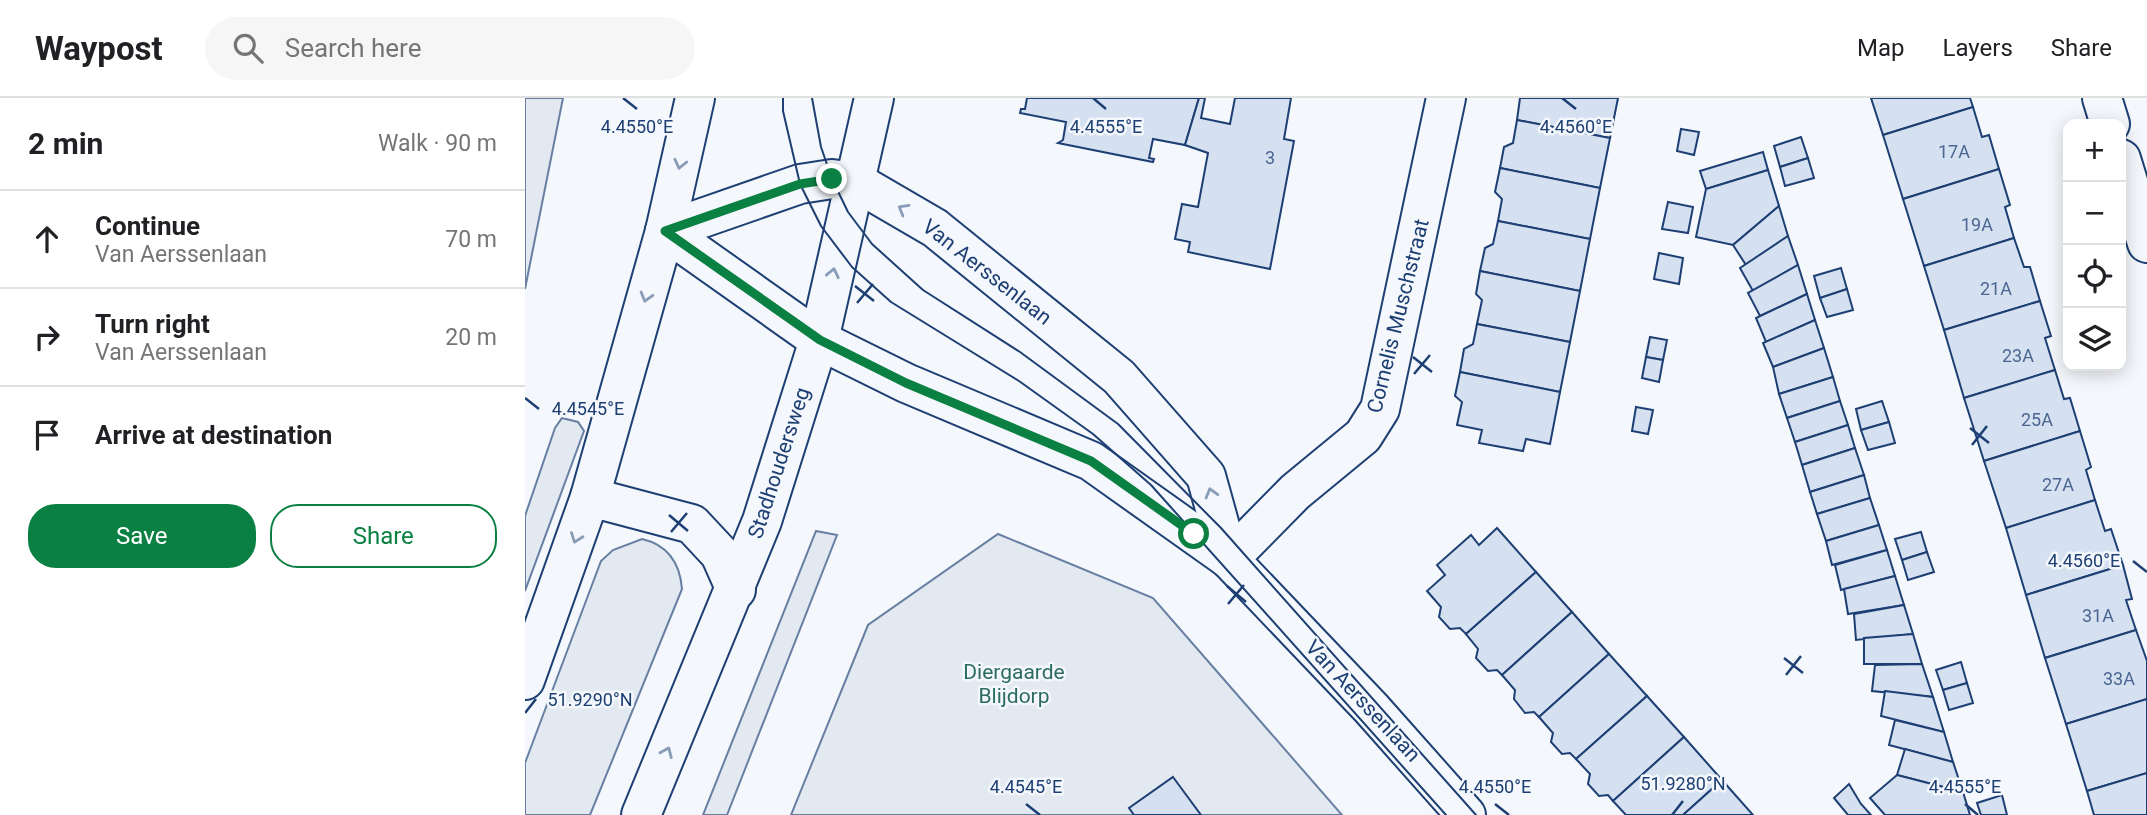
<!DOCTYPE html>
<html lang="en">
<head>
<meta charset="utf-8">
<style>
  :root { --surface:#fff; --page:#f6f6f6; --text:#202124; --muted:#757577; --line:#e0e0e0; --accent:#0b8043 }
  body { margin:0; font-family:Roboto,sans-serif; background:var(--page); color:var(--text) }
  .controls { position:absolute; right:21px; top:21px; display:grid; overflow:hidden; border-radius:14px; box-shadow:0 4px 18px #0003 }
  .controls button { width:63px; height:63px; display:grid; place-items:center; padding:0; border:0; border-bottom:2px solid var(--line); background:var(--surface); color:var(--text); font:35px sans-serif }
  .stop { position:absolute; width:21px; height:21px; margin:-16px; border:5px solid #0b8043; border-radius:50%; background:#fff }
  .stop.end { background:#0b8043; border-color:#fff; box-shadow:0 2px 7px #0008 }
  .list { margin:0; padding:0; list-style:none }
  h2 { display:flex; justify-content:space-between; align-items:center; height:91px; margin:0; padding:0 28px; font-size:30px }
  h2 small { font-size:23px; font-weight:400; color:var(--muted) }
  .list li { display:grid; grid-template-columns:46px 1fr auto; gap:21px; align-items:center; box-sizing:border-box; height:98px; padding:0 28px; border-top:2px solid var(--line) }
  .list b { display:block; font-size:26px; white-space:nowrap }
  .list p { margin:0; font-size:23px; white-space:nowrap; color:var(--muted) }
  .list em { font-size:23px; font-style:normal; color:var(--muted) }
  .actions { display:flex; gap:14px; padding:21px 28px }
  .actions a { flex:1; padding:16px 0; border:2px solid var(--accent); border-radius:28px; text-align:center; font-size:24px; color:var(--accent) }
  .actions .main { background:var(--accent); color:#fff }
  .icon { flex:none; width:38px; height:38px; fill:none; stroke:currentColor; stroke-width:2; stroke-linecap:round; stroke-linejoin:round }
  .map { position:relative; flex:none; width:1622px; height:717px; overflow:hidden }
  header { display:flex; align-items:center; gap:42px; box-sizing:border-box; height:98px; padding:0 35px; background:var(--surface); border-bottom:2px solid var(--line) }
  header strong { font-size:33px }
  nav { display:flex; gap:38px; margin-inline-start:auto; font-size:24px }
  .search { width:490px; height:63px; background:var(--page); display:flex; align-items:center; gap:18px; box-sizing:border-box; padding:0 24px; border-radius:38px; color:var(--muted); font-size:26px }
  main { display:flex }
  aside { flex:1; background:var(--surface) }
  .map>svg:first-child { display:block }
  .green { fill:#e3e9f0; stroke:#687fa3; stroke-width:2 }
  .building { fill:#d5e0f0; stroke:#1d3f73; stroke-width:2 }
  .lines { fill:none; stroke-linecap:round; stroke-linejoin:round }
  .street-casing { stroke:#1d3f73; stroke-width:42 }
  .secondary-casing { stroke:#1d3f73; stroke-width:42 }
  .primary-casing { stroke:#1d3f73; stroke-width:42 }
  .street { stroke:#f4f7fb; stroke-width:38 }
  .secondary { stroke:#f4f7fb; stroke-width:38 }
  .primary { stroke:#f4f7fb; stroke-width:38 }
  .tram { stroke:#1d3f73; stroke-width:2 }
  .oneway { stroke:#889bb7 }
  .route { stroke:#0b8043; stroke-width:9 }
  .ticks { fill:none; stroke:#1d3f73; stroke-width:2.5 }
  .labels { text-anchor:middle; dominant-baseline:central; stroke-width:5; stroke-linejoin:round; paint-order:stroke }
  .number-label { font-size:18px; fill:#4b6792 }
  .street-label { font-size:21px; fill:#1d3f73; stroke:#f4f7fb }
  .park-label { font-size:21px; fill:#2c6c60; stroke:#f4f7fb }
  .ticks-label { font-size:18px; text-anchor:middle; fill:#1d3f73; stroke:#f4f7fb; stroke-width:5; stroke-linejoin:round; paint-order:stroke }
</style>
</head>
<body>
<header>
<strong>Waypost</strong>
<div class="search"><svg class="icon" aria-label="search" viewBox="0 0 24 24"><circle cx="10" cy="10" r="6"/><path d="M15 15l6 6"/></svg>Search here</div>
<nav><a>Map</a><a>Layers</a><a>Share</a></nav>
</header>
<main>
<aside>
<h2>2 min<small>Walk · 90 m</small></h2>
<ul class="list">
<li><svg class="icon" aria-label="ahead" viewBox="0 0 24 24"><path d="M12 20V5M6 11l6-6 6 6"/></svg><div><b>Continue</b><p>Van Aerssenlaan</p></div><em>70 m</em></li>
<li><svg class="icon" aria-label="right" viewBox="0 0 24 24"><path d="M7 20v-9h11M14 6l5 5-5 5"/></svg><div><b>Turn right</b><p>Van Aerssenlaan</p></div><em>20 m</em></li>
<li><svg class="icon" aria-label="arrive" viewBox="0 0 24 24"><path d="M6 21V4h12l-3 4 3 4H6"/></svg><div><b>Arrive at destination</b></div></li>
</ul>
<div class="actions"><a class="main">Save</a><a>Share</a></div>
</aside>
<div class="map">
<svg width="1622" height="717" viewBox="0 0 1622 717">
  <rect width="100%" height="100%" fill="#f4f7fb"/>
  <g class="green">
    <path d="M0 0H38L0 191Z"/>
    <path d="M37 320 53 324 59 333 0 493V418L30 330Z"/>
    <path d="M291 433 312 437 202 717H178Z"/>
    <path d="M473 436 628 500 817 717H266L343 527Z"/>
    <path d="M117 441C143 447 155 466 157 491L65 717H0V665L76 463 88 452Z"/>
  </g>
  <g class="building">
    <path d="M502 0H674L660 47 628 41 624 60 629 61 628 64 533 45 538 42 541 24 495 15 496 11H500Z"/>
    <path d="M674 0H680L676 20 705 26 710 0H766L759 41 769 43 745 171 663 154 665 144 650 141 657 106 673 109 683 55 660 47Z"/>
    <path d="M995 0H1093L1085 40 992 22Z"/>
    <path d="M1346 0H1445L1448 9 1358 37Z"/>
    <path d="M1448 9 1457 39 1464 37 1474 71 1378 101 1358 37Z"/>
    <path d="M992 22 1085 40 1075 90 975 70 979 49 988 45Z"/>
    <path d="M1156 31 1174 34 1169 57 1152 53Z"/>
    <path d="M1276 39 1283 60 1255 69 1249 48Z"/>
    <path d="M1238 54 1243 72 1181 91 1175 73Z"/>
    <path d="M1283 60 1289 80 1260 88 1255 69Z"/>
    <path d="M975 70 1075 90 1065 141 973 123 977 101 970 94Z"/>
    <path d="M1474 71 1485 107 1480 109 1489 140 1399 168 1378 101Z"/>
    <path d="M1243 72 1254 108 1208 147 1171 139 1181 91Z"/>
    <path d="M1143 104 1168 109 1163 135 1137 131Z"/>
    <path d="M1254 108 1263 138 1221 167 1208 147Z"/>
    <path d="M973 123 1065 141 1055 193 955 173 960 150 968 146Z"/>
    <path d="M1263 138 1273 167 1228 193 1215 170Z"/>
    <path d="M1489 140 1499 169H1505L1515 203 1419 232 1399 168Z"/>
    <path d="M1134 155 1158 160 1154 186 1129 181Z"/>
    <path d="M1273 167 1282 196 1235 218 1223 195Z"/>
    <path d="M1316 170 1322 191 1295 200 1289 178Z"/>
    <path d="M955 173 1055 193 1045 244 952 226 957 202 951 196Z"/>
    <path d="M1322 191 1328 212 1302 219 1295 200Z"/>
    <path d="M1282 196 1290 222 1241 244 1231 220Z"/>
    <path d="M1515 203 1526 238 1520 240 1530 272 1439 300 1419 232Z"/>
    <path d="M1290 222 1299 250 1248 269 1238 245Z"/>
    <path d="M952 226 1045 244 1035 294 935 274 939 251 948 246Z"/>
    <path d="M1125 239 1142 242 1138 262 1121 259Z"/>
    <path d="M1299 250 1308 279 1254 296 1248 269Z"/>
    <path d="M1121 259 1138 262 1134 284 1117 280Z"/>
    <path d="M1530 272 1539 301 1545 300 1555 333 1459 363 1439 300Z"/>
    <path d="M935 274 1035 294 1025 346 1001 341 998 353 954 345 957 332 932 327 937 304 930 298Z"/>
    <path d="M1308 279 1315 303 1262 320 1254 296Z"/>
    <path d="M1315 303 1323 327 1270 344 1262 320Z"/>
    <path d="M1357 303 1364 324 1336 332 1331 311Z"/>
    <path d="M1111 309 1128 312 1123 336 1107 333Z"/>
    <path d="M1364 324 1370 345 1343 352 1336 332Z"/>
    <path d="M1323 327 1330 350 1277 367 1270 344Z"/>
    <path d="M1555 333 1566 369 1561 372 1570 402 1481 430 1459 363Z"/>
    <path d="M1330 350 1339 377 1285 394 1277 367Z"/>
    <path d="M1339 377 1345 400 1292 416 1285 394Z"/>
    <path d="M1345 400 1354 427 1301 443 1292 416Z"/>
    <path d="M1570 402 1580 433 1586 431 1598 467 1501 497 1481 430Z"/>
    <path d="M1354 427 1362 452 1307 467 1301 443Z"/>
    <path d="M972 430 1011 474 941 536 935 530 925 531 914 519 916 509 902 493 920 477 912 467 946 437 954 447Z"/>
    <path d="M1396 434 1402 454 1377 462 1370 441Z"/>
    <path d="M1362 452 1370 478 1316 492 1310 467Z"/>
    <path d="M1402 454 1409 474 1383 482 1377 462Z"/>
    <path d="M1598 467 1607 501 1601 502 1611 532 1520 560 1501 497Z"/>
    <path d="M1011 474 1047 514 977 577 972 572 963 573 951 560 953 551 941 536Z"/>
    <path d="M1370 478 1379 507 1323 516 1319 491Z"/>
    <path d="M1379 507 1388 536 1331 542 1329 516Z"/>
    <path d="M1047 514 1084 556 1014 619 1009 614 1000 615 989 601 990 592 977 577Z"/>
    <path d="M1611 532 1622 563V601L1541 626 1520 560Z"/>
    <path d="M1388 536 1397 566H1339V540Z"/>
    <path d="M1084 556 1122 598 1051 661 1045 655 1037 656 1026 644 1028 635 1014 619Z"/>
    <path d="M1436 564 1442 585 1418 592 1411 572Z"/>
    <path d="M1397 566 1408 599 1347 593 1350 567Z"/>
    <path d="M1442 585 1448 605 1424 612 1418 592Z"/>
    <path d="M1360 593 1408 599 1419 634 1356 618Z"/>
    <path d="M1122 598 1159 639 1088 703 1083 697 1074 698 1063 686 1065 676 1051 661Z"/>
    <path d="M1622 601V675L1562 693 1541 626Z"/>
    <path d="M1370 622 1419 634 1428 664 1364 647Z"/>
    <path d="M1159 639 1197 682 1158 717H1101L1088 703Z"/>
    <path d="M1380 651 1428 664 1438 694 1372 677Z"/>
    <path d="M1622 675V717H1569L1562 693Z"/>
    <path d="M1372 677 1438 694 1445 717H1360L1345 700Z"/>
    <path d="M648 679 676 717H609L604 710Z"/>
    <path d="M1197 682 1228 717H1158Z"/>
    <path d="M1324 686 1336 706 1346 717H1323L1309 700Z"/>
    <path d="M1477 697 1482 717H1456L1452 705Z"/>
  </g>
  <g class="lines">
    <defs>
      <g id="street">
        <path d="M1577 0 1585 26"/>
        <path d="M1596 61 1622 145"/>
        <path d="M704 461 770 394 838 338 855 311 921 0"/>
      </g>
      <g id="secondary">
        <path d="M140 133 294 242 381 285 566 363 704 461 846 610 941 717"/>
        <path d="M140 133 275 86 307 81 331 84 410 130 594 279 681 378 704 461"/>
      </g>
      <g id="primary">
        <path d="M65 399 167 426 195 456 211 492"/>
        <path d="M0 582 65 399 140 133 170 0"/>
        <path d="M116 717 237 423 294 242 349 0"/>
      </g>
    </defs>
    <use href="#street" class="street-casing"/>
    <use href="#secondary" class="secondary-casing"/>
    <use href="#primary" class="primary-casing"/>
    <use href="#street" class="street"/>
    <use href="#secondary" class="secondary"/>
    <use href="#primary" class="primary"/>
    <g class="tram">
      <path d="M258 0V13L275 86 296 128 327 169 366 204 494 283 568 336 626 387 921 717"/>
      <path d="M287 0 296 49 307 81 323 114 347 146 398 192 495 254 593 326 696 430 951 717"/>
    </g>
  </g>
  <defs><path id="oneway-chevron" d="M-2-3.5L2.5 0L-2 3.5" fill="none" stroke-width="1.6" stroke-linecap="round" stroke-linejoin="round" transform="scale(1.75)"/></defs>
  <g class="oneway">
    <use href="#oneway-chevron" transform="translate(155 66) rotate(103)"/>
    <use href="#oneway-chevron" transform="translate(378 111) rotate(-150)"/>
    <use href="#oneway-chevron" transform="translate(308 175) rotate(-78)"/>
    <use href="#oneway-chevron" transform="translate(121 199) rotate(106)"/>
    <use href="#oneway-chevron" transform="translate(686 395) rotate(-106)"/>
    <use href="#oneway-chevron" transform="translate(51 440) rotate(110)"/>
    <use href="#oneway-chevron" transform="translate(142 654) rotate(-67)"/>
  </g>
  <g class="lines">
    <path class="route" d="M307 81 275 86 140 133 295 242 381 285 566 363 669 436"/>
  </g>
  <path class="ticks" d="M98 0 112 11M568 0 581 11M1037 0 1051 11M330 188 349 203M332 205 348 186M888 259 907 274M889 276 905 257M0 300 14 311M1445 330 1464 345M1447 347 1462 328M144 417 163 433M146 434 162 415M1608 463 1622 474M702 488 721 504M703 506 719 487M1259 560 1278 575M1261 577 1276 558M0 615 11 601M501 706 515 717M970 706 984 717M1440 706 1453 717M1147 717 1158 703"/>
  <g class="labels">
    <g class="number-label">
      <text x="1429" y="53">17A</text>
      <text x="745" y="59">3</text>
      <text x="1452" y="126">19A</text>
      <text x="1471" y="190">21A</text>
      <text x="1493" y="257">23A</text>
      <text x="1512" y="321">25A</text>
      <text x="1533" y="386">27A</text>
      <text x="1573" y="517">31A</text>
      <text x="1594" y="580">33A</text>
    </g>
    <g class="street-label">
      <text transform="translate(462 174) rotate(38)">Van Aerssenlaan</text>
      <text transform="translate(873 218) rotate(-76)">Cornelis Muschstraat</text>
      <text transform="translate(254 365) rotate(-72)">Stadhoudersweg</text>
      <text transform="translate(838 603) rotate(47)">Van Aerssenlaan</text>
    </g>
    <g class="park-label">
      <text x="489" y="574">Diergaarde<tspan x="489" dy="24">Blijdorp</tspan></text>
    </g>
  </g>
  <g class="ticks-label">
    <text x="112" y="35">4.4550°E</text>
    <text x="581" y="35">4.4555°E</text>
    <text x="1051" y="35">4.4560°E</text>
    <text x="63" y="317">4.4545°E</text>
    <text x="1559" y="469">4.4560°E</text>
    <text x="65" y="608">51.9290°N</text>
    <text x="1158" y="692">51.9280°N</text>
    <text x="501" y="695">4.4545°E</text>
    <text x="970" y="695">4.4550°E</text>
    <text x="1440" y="695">4.4555°E</text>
  </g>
</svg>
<div class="controls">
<button>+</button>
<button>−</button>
<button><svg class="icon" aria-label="locate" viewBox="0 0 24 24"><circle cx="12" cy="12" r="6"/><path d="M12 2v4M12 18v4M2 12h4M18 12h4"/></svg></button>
<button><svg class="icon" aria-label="layers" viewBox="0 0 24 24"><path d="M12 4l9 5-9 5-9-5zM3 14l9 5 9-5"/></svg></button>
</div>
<div class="stop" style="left:669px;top:436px"></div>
<div class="stop end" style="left:307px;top:81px"></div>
</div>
</main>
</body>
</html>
